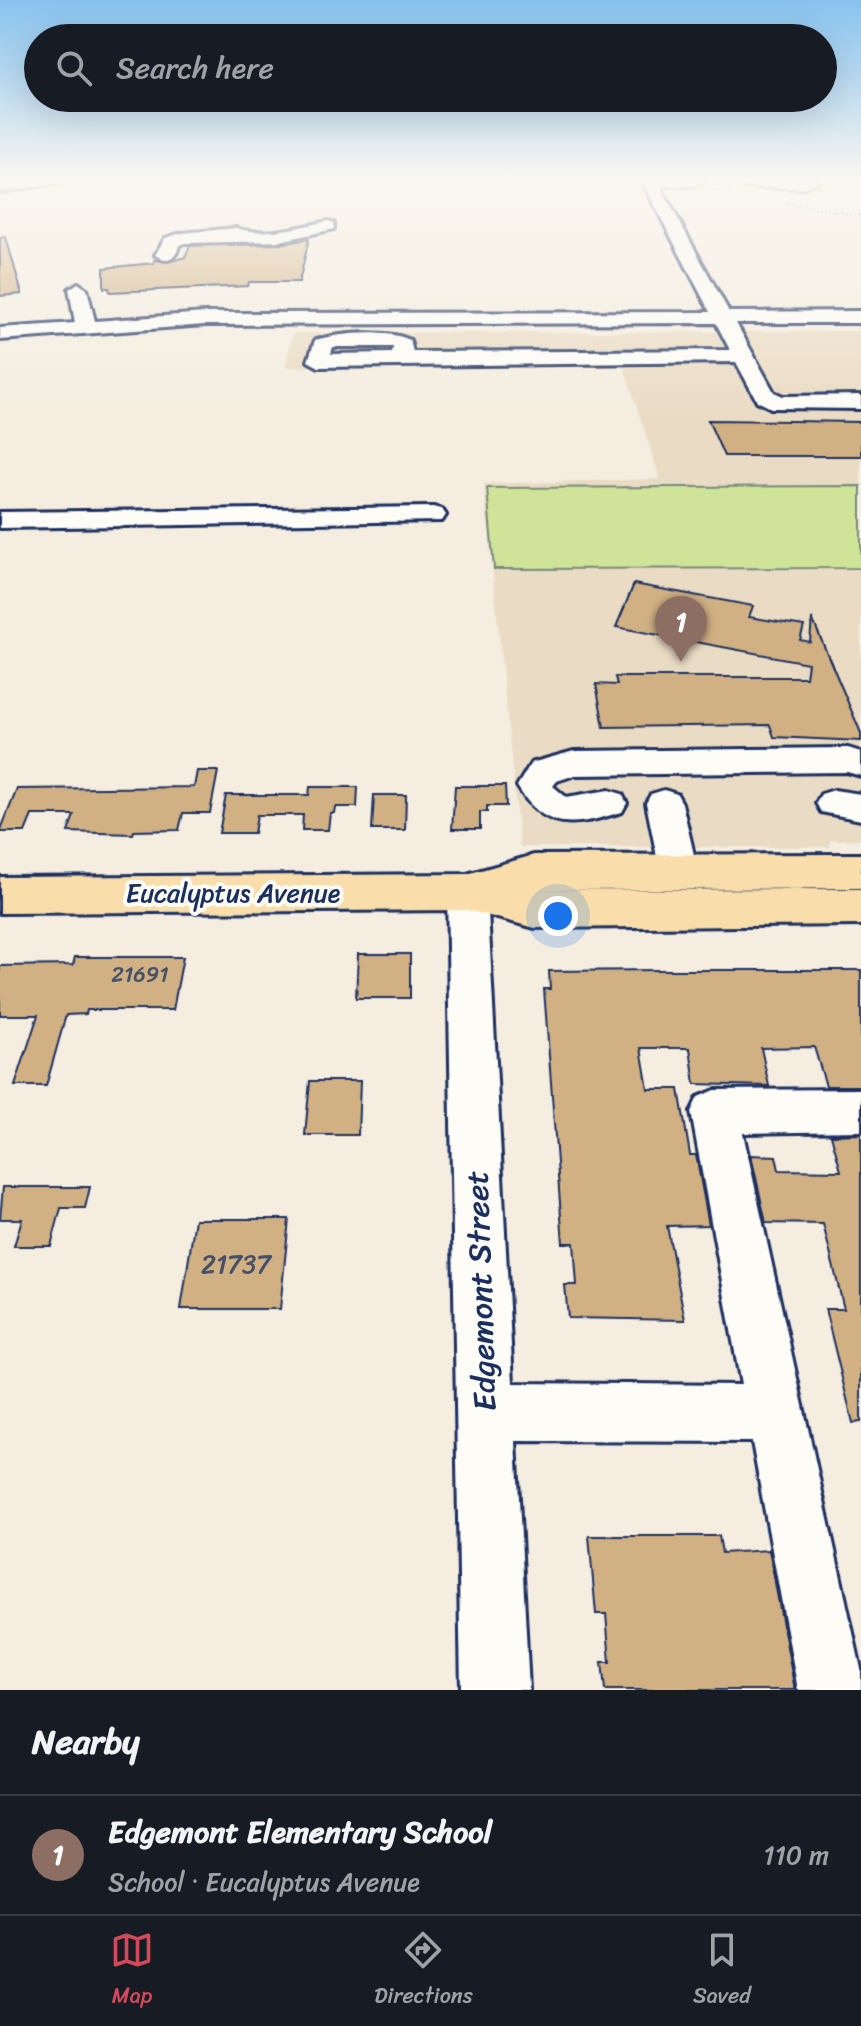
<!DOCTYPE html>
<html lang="en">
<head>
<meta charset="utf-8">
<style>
  :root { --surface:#171b24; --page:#20242c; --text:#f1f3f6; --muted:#9ea1a6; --line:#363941; --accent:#d1495b }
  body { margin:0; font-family:Sriracha,sans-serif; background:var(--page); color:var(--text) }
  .you { position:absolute; left:558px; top:916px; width:28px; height:28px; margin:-20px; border:6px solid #fff; border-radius:50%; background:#1a73e8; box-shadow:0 0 0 12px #1a73e833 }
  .badge { display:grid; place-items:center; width:52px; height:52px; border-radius:50%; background:var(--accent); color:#fff; font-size:26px; font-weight:700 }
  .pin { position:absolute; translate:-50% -66px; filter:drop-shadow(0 2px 4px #0008) }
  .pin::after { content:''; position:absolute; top:42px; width:28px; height:24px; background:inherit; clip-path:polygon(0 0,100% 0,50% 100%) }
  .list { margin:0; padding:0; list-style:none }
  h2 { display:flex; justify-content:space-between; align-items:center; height:104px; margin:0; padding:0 32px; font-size:34px }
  h2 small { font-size:26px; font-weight:400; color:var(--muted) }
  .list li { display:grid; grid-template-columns:52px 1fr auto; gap:24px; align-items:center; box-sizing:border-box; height:120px; padding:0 32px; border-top:2px solid var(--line) }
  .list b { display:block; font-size:30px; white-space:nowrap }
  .list p { margin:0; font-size:26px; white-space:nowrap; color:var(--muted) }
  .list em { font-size:26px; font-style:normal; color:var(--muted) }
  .icon { flex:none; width:44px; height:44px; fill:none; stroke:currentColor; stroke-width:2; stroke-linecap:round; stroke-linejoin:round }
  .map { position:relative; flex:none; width:861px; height:1690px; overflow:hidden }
  .search { position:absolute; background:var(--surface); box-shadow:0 8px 32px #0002; left:24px; right:24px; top:24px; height:88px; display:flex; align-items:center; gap:20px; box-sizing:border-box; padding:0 28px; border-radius:44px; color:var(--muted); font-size:30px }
  .sheet { height:224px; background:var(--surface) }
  nav { display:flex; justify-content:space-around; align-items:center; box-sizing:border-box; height:112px; border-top:2px solid var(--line); background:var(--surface); font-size:22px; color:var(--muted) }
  nav a { display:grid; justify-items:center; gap:4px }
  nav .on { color:var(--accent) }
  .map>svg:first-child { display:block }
  .built { fill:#eadbc4 }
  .green { fill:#d0e499; stroke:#768a7c; stroke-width:2 }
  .building { fill:#d1b184; stroke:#1b2f5e; stroke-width:2 }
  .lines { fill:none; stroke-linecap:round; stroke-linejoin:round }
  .minor-casing { stroke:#1b2f5e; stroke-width:6 }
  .major-casing { stroke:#1b2f5e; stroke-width:6 }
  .path { stroke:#1b2f5e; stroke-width:2; stroke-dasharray:1 3; stroke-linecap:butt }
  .minor { fill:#fdfcf7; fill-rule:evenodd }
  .major { fill:#f9deab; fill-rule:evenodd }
  .labels { text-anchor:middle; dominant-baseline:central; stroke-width:8; stroke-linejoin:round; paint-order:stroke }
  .number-label { font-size:22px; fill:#485068 }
  .street-label { font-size:26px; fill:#1b2f5e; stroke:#fdfcf7 }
  .near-number-label { font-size:26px; fill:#485068 }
  .near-street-label { font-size:32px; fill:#1b2f5e; stroke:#fdfcf7 }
</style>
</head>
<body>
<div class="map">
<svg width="861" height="1690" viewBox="0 0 861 1690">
  <rect width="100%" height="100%" fill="#f4ede0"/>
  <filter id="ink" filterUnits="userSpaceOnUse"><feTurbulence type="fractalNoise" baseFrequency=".0125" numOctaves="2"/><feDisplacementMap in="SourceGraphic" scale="16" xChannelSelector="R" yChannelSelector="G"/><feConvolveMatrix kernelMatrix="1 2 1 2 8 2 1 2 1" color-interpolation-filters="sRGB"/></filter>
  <g filter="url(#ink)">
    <path class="built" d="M861 331V839L830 840V847H520L484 484 660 479 624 367H285L293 333Z"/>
    <path class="green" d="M861 486V568L494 569 487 488Z"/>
    <g class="building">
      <path d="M6 237 22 294 0 296V238Z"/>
      <path d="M309 239 299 282H249L248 286 110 292 109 288H104V268L154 263V260L168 262 185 257 190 246 280 244Z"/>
      <path d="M708 420 861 422V456H724Z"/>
      <path d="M634 584 753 606 749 617 804 626 800 640 810 642 812 618 861 733V741L774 737 770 725 604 727 596 684 617 685 615 677H806L808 663 616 627Z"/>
      <path d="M197 771H218L210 813H183L179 830 134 831 133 834 68 832 74 815H32L25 832H0L17 789 194 787Z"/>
      <path d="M455 786H505L506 806H487V812H480V829H452Z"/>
      <path d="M310 787H358L357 807H335L334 813H330L328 830H302L303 815H257L254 833H219L226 795H309Z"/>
      <path d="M374 795H406L405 830H372Z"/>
      <path d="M358 954H410V998H356Z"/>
      <path d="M75 957H183L173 1010H87L86 1014 66 1015 46 1086H15L38 1015H0V966L73 965Z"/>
      <path d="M660 970H861V1086H826L814 1047 761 1048 769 1086 695 1084 690 1048H641L648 1089H679L690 1155H696L709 1225 667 1226 685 1320 568 1318 565 1285H577L574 1243H563L544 989H550L549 971Z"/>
      <path d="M310 1081H360L358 1135H305Z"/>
      <path d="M861 1134V1422L853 1423 825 1309H844L823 1224 766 1223 751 1155 776 1156 779 1170 841 1171 831 1135Z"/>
      <path d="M3 1187H90L85 1208H61L51 1246H14L22 1219H0Z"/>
      <path d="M195 1219H289L280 1309H181Z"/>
      <path d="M589 1536H719L722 1553 769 1550 795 1690H605L602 1662H610L606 1614H596Z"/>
    </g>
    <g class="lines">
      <defs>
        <g id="minor">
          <path d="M25 179H67L60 183 0 192V182Z"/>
          <path d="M641 179H701L703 182 696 186H660L729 312 861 311V323H736L774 392 783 396 861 395V409L771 408 757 401 736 362 319 367 308 361 315 340C337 333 389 329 410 340L413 352 730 350 716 323 205 325 0 340V328L75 323 69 289 78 283 87 289 95 321 205 313 710 312ZM333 347H393L392 353 331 354Z"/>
          <path d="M742 179H817L818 181 803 188 744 187 737 183Z"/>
          <path d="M328 221 334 223V229L280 241 185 243 179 245C177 255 174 258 164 260L155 255 165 238 182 233 236 228C265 237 299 227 328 221Z"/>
          <path d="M433 507 442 509 446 515 442 521 0 528V512Z"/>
          <path d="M848 748 861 752V776L847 772 575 775 557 781 553 786 566 797 609 790 622 794 627 803 622 812C575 826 545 833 517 786L531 763 574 751Z"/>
          <path d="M664 790 677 794 682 803 698 872 693 882 679 887 665 882 660 872 646 803 651 794Z"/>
          <path d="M834 790 861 794V820L821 812 816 803 821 794Z"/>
          <path d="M467 877 481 881 487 892 513 1383 741 1385 691 1112 698 1097 715 1090 861 1089V1131L743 1133 861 1669V1690H798L752 1442 516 1441 529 1690H461L447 892 453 881Z"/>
        </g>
        <path id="major" d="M861 854V888L529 890 861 889V925L535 928 467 910 0 913V877L467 874 534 855Z"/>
      </defs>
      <use href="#minor" class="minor-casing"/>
      <use href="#major" class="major-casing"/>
      <g class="path">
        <path d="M708 190 730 192"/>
        <path d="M787 202 861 216"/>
      </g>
      <use href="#minor" class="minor"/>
      <use href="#major" class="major"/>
    </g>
  </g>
  <linearGradient id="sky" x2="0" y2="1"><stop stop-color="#87c2ee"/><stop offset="0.43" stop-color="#faf7f1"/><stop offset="1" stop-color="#faf7f1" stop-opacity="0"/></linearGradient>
  <rect width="861" height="416" fill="url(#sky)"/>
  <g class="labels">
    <g class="number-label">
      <text x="140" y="974">21691</text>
    </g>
    <g class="street-label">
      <text x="233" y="893">Eucalyptus Avenue</text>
    </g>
    <g class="near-number-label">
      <text x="236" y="1264">21737</text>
    </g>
    <g class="near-street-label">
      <text transform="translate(481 1291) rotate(-92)">Edgemont Street</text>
    </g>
  </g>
</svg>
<div class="you"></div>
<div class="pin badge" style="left:681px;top:662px;background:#8d6e63">1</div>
<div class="search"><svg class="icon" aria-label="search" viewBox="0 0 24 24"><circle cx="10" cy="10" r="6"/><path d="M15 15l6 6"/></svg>Search here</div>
</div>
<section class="sheet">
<h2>Nearby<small></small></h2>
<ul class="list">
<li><span class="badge" style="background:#8d6e63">1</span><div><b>Edgemont Elementary School</b><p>School · Eucalyptus Avenue</p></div><em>110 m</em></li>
</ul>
</section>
<nav>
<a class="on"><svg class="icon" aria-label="map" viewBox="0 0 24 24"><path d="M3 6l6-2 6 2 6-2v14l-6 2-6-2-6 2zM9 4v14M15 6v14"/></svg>Map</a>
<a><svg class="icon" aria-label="directions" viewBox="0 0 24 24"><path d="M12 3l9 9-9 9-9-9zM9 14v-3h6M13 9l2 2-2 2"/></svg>Directions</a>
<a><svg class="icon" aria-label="saved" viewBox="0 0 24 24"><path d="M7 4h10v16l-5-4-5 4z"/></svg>Saved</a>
</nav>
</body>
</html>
